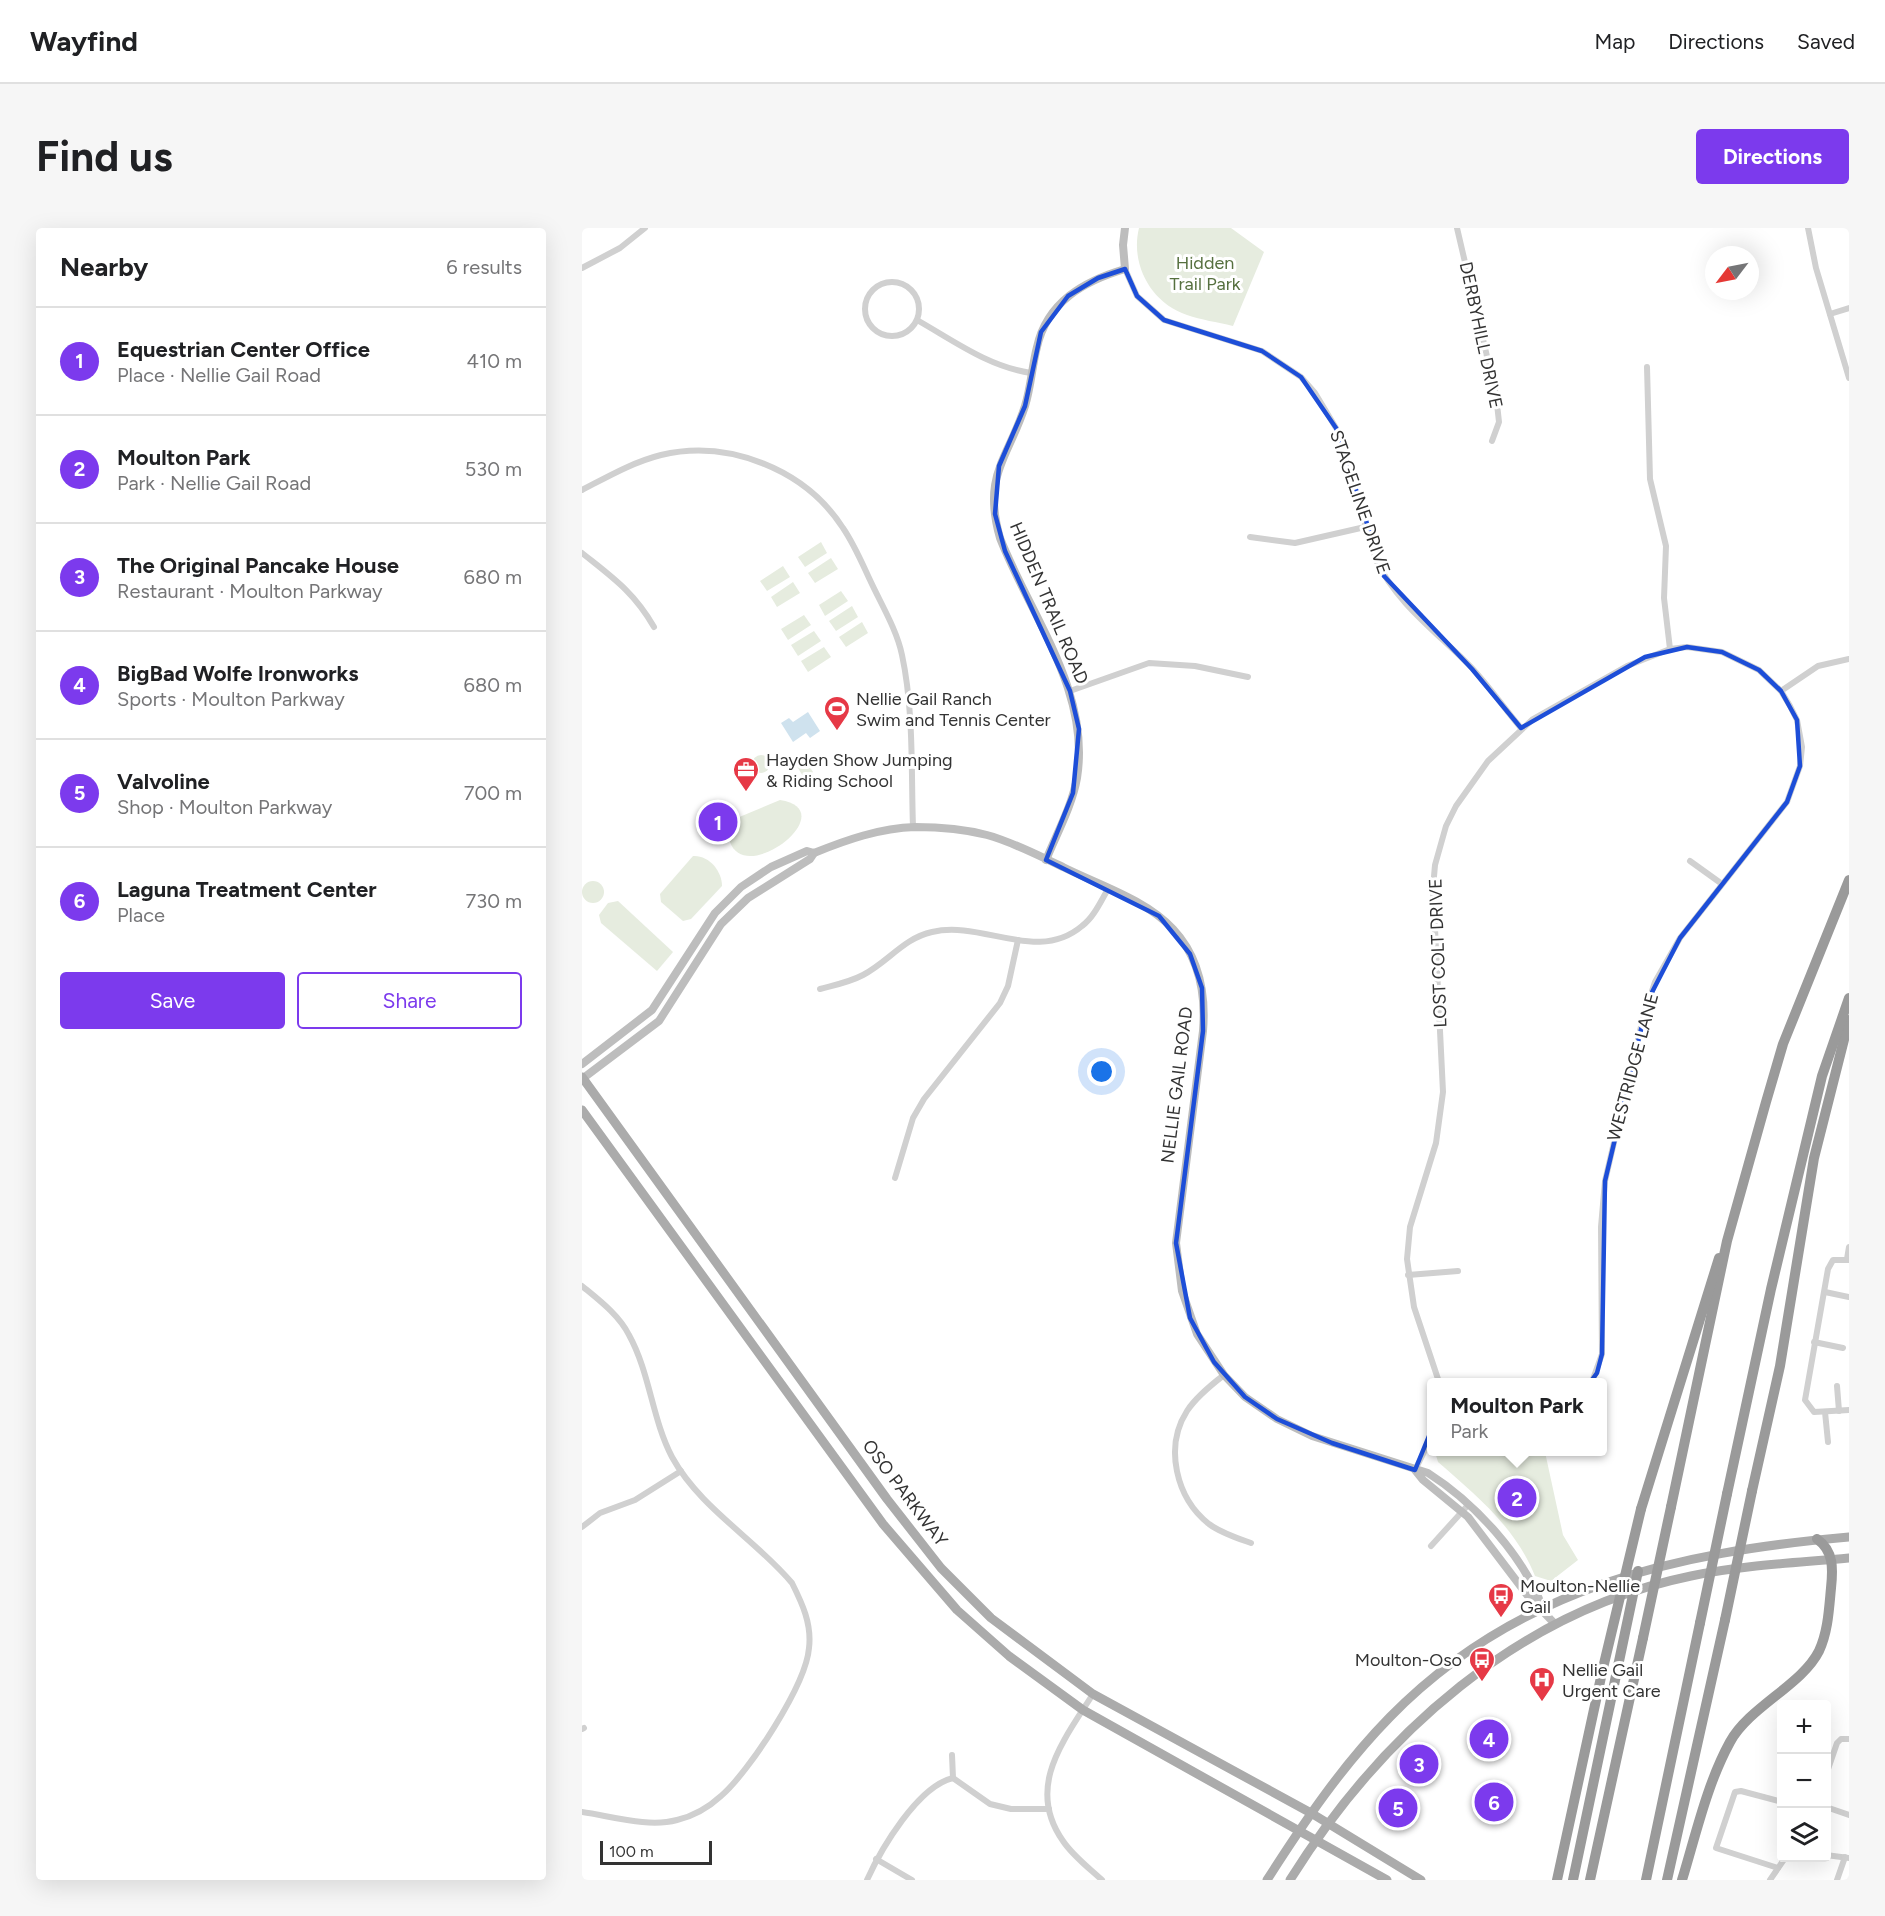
<!DOCTYPE html>
<html lang="en">
<head>
<meta charset="utf-8">
<style>
  :root { --surface:#fff; --page:#f6f6f6; --text:#202124; --muted:#757577; --line:#e0e0e0; --accent:#7c3aed }
  body { margin:0; font-family:Figtree,sans-serif; background:var(--page); color:var(--text) }
  .controls { position:absolute; right:18px; bottom:18px; display:grid; overflow:hidden; border-radius:6px; box-shadow:0 6px 24px #0002 }
  .controls button { width:54px; height:54px; display:grid; place-items:center; padding:0; border:0; border-bottom:2px solid var(--line); background:var(--surface); color:var(--text); font:30px sans-serif }
  .compass { position:absolute; left:1123px; top:18px; width:54px; height:54px; border-radius:50%; background:var(--surface); box-shadow:0 6px 24px #0002; rotate:238deg }
  .scale { position:absolute; left:18px; bottom:15px; width:112px; box-sizing:border-box; padding-left:6px; border:3px solid #333; border-top:0; font-size:16px; line-height:21px; white-space:nowrap; color:#333; -webkit-text-stroke:4px #fff; paint-order:stroke }
  .you { position:absolute; left:520px; top:844px; width:21px; height:21px; margin:-15px; border:4px solid #fff; border-radius:50%; background:#1a73e8; box-shadow:0 0 0 9px #1a73e833 }
  .badge { display:grid; place-items:center; width:39px; height:39px; border-radius:50%; background:var(--accent); color:#fff; font-size:20px; font-weight:700 }
  .pin { position:absolute; translate:-50% -50%; border:3px solid #fff; box-shadow:0 2px 6px #0006 }
  .popup { position:absolute; left:845px; top:1150px; width:180px; height:78px; box-sizing:border-box; display:grid; place-content:center; border-radius:6px; background:var(--surface); filter:drop-shadow(0 2px 4px #0005); font-size:20px; white-space:nowrap; color:var(--muted) }
  .popup b { font-size:22px; color:var(--text) }
  .popup::after { content:''; position:absolute; left:50%; top:100%; margin-left:-12px; border:12px solid transparent; border-top-color:var(--surface) }
  .list { margin:0; padding:0; list-style:none }
  h2 { display:flex; justify-content:space-between; align-items:center; height:78px; margin:0; padding:0 24px; font-size:26px }
  h2 small { font-size:20px; font-weight:400; color:var(--muted) }
  .list li { display:grid; grid-template-columns:39px 1fr auto; gap:18px; align-items:center; box-sizing:border-box; height:108px; padding:0 24px; border-top:2px solid var(--line) }
  .list b { display:block; font-size:22px; white-space:nowrap }
  .list p { margin:0; font-size:20px; white-space:nowrap; color:var(--muted) }
  .list em { font-size:20px; font-style:normal; color:var(--muted) }
  .actions { display:flex; gap:12px; padding:18px 24px }
  .actions a { flex:1; padding:14px 0; border:2px solid var(--accent); border-radius:6px; text-align:center; font-size:21px; color:var(--accent) }
  .actions .main { background:var(--accent); color:#fff }
  .icon { flex:none; width:33px; height:33px; fill:none; stroke:currentColor; stroke-width:2; stroke-linecap:round; stroke-linejoin:round }
  .map { position:relative; flex:none; width:1267px; height:1652px; overflow:hidden; border-radius:6px }
  header { display:flex; align-items:center; gap:36px; box-sizing:border-box; height:84px; padding:0 30px; background:var(--surface); border-bottom:2px solid var(--line) }
  header strong { font-size:28px }
  nav { display:flex; gap:33px; margin-inline-start:auto; font-size:21px }
  .intro { display:flex; align-items:center; justify-content:space-between; box-sizing:border-box; height:144px; padding:0 36px }
  h1 { margin:0; font-size:42px }
  .button { padding:15px 27px; border-radius:6px; background:var(--accent); color:#fff; font-size:21px; font-weight:700 }
  main { display:flex; gap:36px; padding:0 36px }
  aside { flex:1; background:var(--surface); border-radius:6px; box-shadow:0 6px 24px #0002 }
  .map>svg:first-child { display:block }
  .green { fill:#e6ecdf }
  .water { fill:#cfe2ee }
  .lines { fill:none; stroke-linecap:round; stroke-linejoin:round }
  .street { stroke:#d0d0d0; stroke-width:6 }
  .secondary { stroke:#bdbdbd; stroke-width:8 }
  .primary { stroke:#ababab; stroke-width:9 }
  .highway { stroke:#9a9a9a; stroke-width:10 }
  .highway-bridge { stroke:#9a9a9a; stroke-width:10 }
  .marked { fill:none; stroke:#1d4ed8; stroke-width:4.5; stroke-linejoin:round }
  .labels { text-anchor:middle; dominant-baseline:central; stroke-width:6; stroke-linejoin:round; paint-order:stroke }
  .park-label { font-size:18px; fill:#56703f; stroke:#fff }
  .street-label { font-size:18px; fill:#333; stroke:#fff }
  .poi-label { font-size:18px; fill:#333; stroke:#fff; text-anchor:start }
</style>
</head>
<body>
<header>
<strong>Wayfind</strong>
<nav><a>Map</a><a>Directions</a><a>Saved</a></nav>
</header>
<div class="intro"><h1>Find us</h1><a class="button">Directions</a></div>
<main>
<aside>
<h2>Nearby<small>6 results</small></h2>
<ul class="list">
<li><span class="badge">1</span><div><b>Equestrian Center Office</b><p>Place · Nellie Gail Road</p></div><em>410 m</em></li>
<li><span class="badge">2</span><div><b>Moulton Park</b><p>Park · Nellie Gail Road</p></div><em>530 m</em></li>
<li><span class="badge">3</span><div><b>The Original Pancake House</b><p>Restaurant · Moulton Parkway</p></div><em>680 m</em></li>
<li><span class="badge">4</span><div><b>BigBad Wolfe Ironworks</b><p>Sports · Moulton Parkway</p></div><em>680 m</em></li>
<li><span class="badge">5</span><div><b>Valvoline</b><p>Shop · Moulton Parkway</p></div><em>700 m</em></li>
<li><span class="badge">6</span><div><b>Laguna Treatment Center</b><p>Place</p></div><em>730 m</em></li>
</ul>
<div class="actions"><a class="main">Save</a><a>Share</a></div>
</aside>
<div class="map">
<svg width="1267" height="1652" viewBox="0 0 1267 1652">
  <rect width="100%" height="100%" fill="#fff"/>
  <g class="green">
    <path d="M557 0H649L682 24 651 98C635 94 619 92 605 87 569 75 548 36 557 0Z"/>
    <path d="M239 314 245 325 223 339 216 329Z"/>
    <path d="M249 330 256 341 233 355 226 345Z"/>
    <path d="M201 338 208 349 185 363 178 353Z"/>
    <path d="M211 354 218 365 195 379 189 369Z"/>
    <path d="M259 363 266 373 243 388 237 377Z"/>
    <path d="M270 378 276 389 254 403 247 393Z"/>
    <path d="M222 387 229 397 206 412 199 401Z"/>
    <path d="M280 394 286 405 264 419 257 409Z"/>
    <path d="M232 403 239 413 216 428 209 417Z"/>
    <path d="M242 419 249 429 226 444 219 433Z"/>
    <circle cx="179" cy="536" r="9"/>
    <path d="M222 530 231 544 222 550 213 535Z"/>
    <path d="M198 572C262 582 164 659 148 614V601L155 590Z"/>
    <path d="M111 628C127 627 140 643 140 658L109 691 101 693 79 674 78 666Z"/>
    <circle cx="11" cy="664" r="11"/>
    <path d="M36 673 91 724 75 743 19 695 17 687 26 675Z"/>
    <path d="M853 1224H963L981 1307 996 1332 969 1353 953 1348C934 1300 894 1267 856 1234Z"/>
  </g>
  <path class="water" d="M226 484 238 503 228 510 224 505 211 514 199 495 207 490 211 494Z"/>
  <g class="lines">
    <g class="street">
      <path d="M875 0 914 167 917 194 910 213"/>
      <path d="M1226 0 1234 40 1267 150"/>
      <path d="M0 40 38 20 63 0"/>
      <path d="M543 41 555 68 582 92 680 123 719 149 733 165 754 200 794 332C815 376 856 405 889 439 907 458 922 480 939 500"/>
      <circle cx="310" cy="81" r="27"/>
      <path d="M1248 86 1267 80"/>
      <path d="M335 92C372 113 407 139 449 145"/>
      <path d="M1065 139 1068 251 1084 318 1082 370 1088 421"/>
      <path d="M0 262C25 249 51 234 79 227 146 211 223 241 261 300 272 316 280 335 288 352 299 376 315 402 320 427 332 483 329 543 331 599"/>
      <path d="M668 309 713 315 783 299"/>
      <path d="M0 325C30 349 52 364 72 399"/>
      <path d="M488 463 567 435 613 438 666 449"/>
      <path d="M1199 463 1236 438 1267 431"/>
      <path d="M1108 633 1140 656"/>
      <path d="M238 761C253 757 268 754 281 747 306 734 322 710 350 704 401 692 455 736 500 698 512 689 519 673 526 661"/>
      <path d="M313 950 331 890 342 871 418 775 426 758 436 712"/>
      <path d="M1265 1031 1267 1019"/>
      <path d="M1267 1032H1251L1246 1041 1223 1172 1232 1184 1267 1182"/>
      <path d="M826 1047 876 1043"/>
      <path d="M0 1058C17 1072 37 1087 47 1107 68 1145 70 1191 90 1229 118 1280 173 1311 210 1355 220 1375 230 1396 227 1420 224 1457 167 1544 139 1568 127 1579 112 1588 95 1592 66 1600 29 1588 0 1584"/>
      <path d="M1243 1064 1267 1069"/>
      <path d="M1232 1114 1261 1120"/>
      <path d="M642 1147C629 1157 614 1169 605 1183 582 1219 594 1270 627 1296 639 1305 655 1310 669 1315"/>
      <path d="M857 1154 832 1079 825 1031 828 999 854 915 861 864 851 660 853 637 864 598 874 578 906 533 951 491 1045 438 1088 421 1105 419 1140 424 1177 442 1199 463 1208 478 1215 492 1220 519 1218 538 1205 574 1098 710 1073 754 1061 790 1023 953 1019 999 1020 1126 1010 1154"/>
      <path d="M1255 1158 1257 1183"/>
      <path d="M1243 1184 1246 1214"/>
      <path d="M833 1242 850 1208"/>
      <path d="M0 1299 18 1285 53 1272 99 1243"/>
      <path d="M849 1318 887 1276"/>
      <path d="M511 1466C482 1512 443 1559 481 1613 491 1628 507 1640 520 1652"/>
      <path d="M0 1501 2 1500"/>
      <path d="M370 1527 371 1550 408 1576 429 1581H467"/>
      <path d="M1244 1547 1255 1515 1259 1511H1267"/>
      <path d="M1244 1579 1267 1587"/>
      <path d="M1244 1627 1267 1630"/>
      <path d="M294 1631 330 1652"/>
      <path d="M1196 1640 1134 1620 1153 1564 1159 1563 1200 1574"/>
      <path d="M285 1652C299 1621 336 1558 371 1550"/>
      <path d="M1188 1652 1203 1630"/>
      <path d="M1255 1652 1263 1629"/>
    </g>
    <g class="secondary">
      <path d="M464 632C475 605 490 578 495 550 509 463 448 387 418 310 400 247 426 231 443 178 449 159 450 138 455 119 465 74 502 53 543 41L541 17 543 0"/>
      <path d="M0 836 70 782 133 685 159 659 189 639 225 623 232 625C264 612 298 600 333 599 357 599 382 601 405 607 431 614 457 628 481 639 517 657 563 671 591 701 618 730 624 766 621 803L594 1015 600 1063 615 1106 642 1147 663 1169 695 1191 730 1208 846 1245C893 1275 942 1328 961 1381"/>
      <path d="M0 851 77 793 139 696 166 670 228 631 232 625"/>
      <path d="M833 1242 841 1252 886 1289 946 1368 973 1396"/>
    </g>
    <g class="primary">
      <path d="M0 849 305 1271 359 1340 409 1390 511 1466 729 1585 839 1652"/>
      <path d="M0 882 301 1296 375 1382 427 1428 501 1482 805 1652"/>
      <path d="M685 1652C722 1594 760 1538 808 1489 934 1360 1094 1324 1267 1309"/>
      <path d="M708 1652C799 1506 937 1383 1109 1348 1161 1337 1214 1335 1267 1330"/>
    </g>
    <g class="highway">
      <path d="M1170 1263 1198 1138 1232 930 1267 792"/>
      <path d="M1145 1266 1189 1061 1240 848 1267 770"/>
      <path d="M1089 1279 1145 1013 1184 874 1201 816 1267 652"/>
      <path d="M1059 1281 1137 1030"/>
      <path d="M975 1652 1021 1440"/>
      <path d="M991 1652 1056 1343"/>
      <path d="M1008 1652 1061 1410"/>
      <path d="M1064 1652 1118 1395"/>
      <path d="M1085 1652 1143 1392"/>
      <path d="M1100 1652C1114 1606 1125 1556 1148 1514 1167 1479 1220 1457 1237 1423 1246 1404 1247 1381 1249 1360 1251 1341 1252 1323 1235 1311"/>
    </g>
    <g class="highway-bridge">
      <path d="M1143 1392 1170 1263"/>
      <path d="M1118 1395 1145 1266"/>
      <path d="M1061 1410 1089 1279"/>
      <path d="M1021 1440 1059 1281"/>
    </g>
  </g>
  <path class="marked" d="M543 41 555 68 582 92 680 123 719 149 754 200 802 348 890 441 939 500 1063 429 1105 419 1140 424 1177 442 1199 463 1215 492 1218 538 1205 574 1098 710 1066 772 1023 953 1020 1126 1015 1145 991 1178 960 1195 937 1199 856 1186 833 1242 750 1215 695 1191 663 1169 632 1134 608 1090 594 1015 621 803 620 760 608 726 577 688 464 632 491 565 497 501 488 463 423 323 413 286 417 238 443 178 459 104 486 68 516 50Z"/>
  <defs>
    <symbol id="stadium-pin" viewBox="-11 -11 22 30"><path d="M0 17L-7.5 6A9.5 9.5 0 1 1 7.5 6Z" fill="#e63946" stroke="#fff"/><path d="M0-5a6.5 5 0 1 0 0 10a6.5 5 0 1 0 0-10ZM-3.5-1.8h7v3.6h-7Z" fill="#fff"/></symbol>
    <symbol id="office-pin" viewBox="-11 -11 22 30"><path d="M0 17L-7.5 6A9.5 9.5 0 1 1 7.5 6Z" fill="#e63946" stroke="#fff"/><path d="M-6-3h4V-5.5h4V-3h4V5H-6ZM-1-4.5V-3h2v-1.5ZM-6 0V1H6V0Z" fill="#fff"/></symbol>
    <symbol id="bus-pin" viewBox="-11 -11 22 30"><path d="M0 17L-7.5 6A9.5 9.5 0 1 1 7.5 6Z" fill="#e63946" stroke="#fff"/><path d="M-5-6H5V4H4V6H2V4H-2V6H-4V4H-5ZM-3.5-4V0h7V-4ZM-3.5 1.2v1.5H-2V1.2ZM2 1.2v1.5H3.5V1.2Z" fill="#fff"/></symbol>
    <symbol id="hospital-pin" viewBox="-11 -11 22 30"><path d="M0 17L-7.5 6A9.5 9.5 0 1 1 7.5 6Z" fill="#e63946" stroke="#fff"/><path d="M-5-5h3v3.5h4V-5h3V5h-3V1.5h-4V5h-3Z" fill="#fff"/></symbol>
  </defs>
  <g fill-rule="evenodd">
    <use href="#stadium-pin" x="240" y="466" width="30" height="40"/>
    <use href="#office-pin" x="149" y="527" width="30" height="40"/>
    <use href="#bus-pin" x="904" y="1353" width="30" height="40"/>
    <use href="#bus-pin" x="885" y="1417" width="30" height="40"/>
    <use href="#hospital-pin" x="945" y="1437" width="30" height="40"/>
  </g>
  <g class="labels">
    <g class="park-label">
      <text x="623" y="35">Hidden<tspan x="623" dy="21">Trail Park</tspan></text>
    </g>
    <g class="street-label">
      <text transform="translate(899 107) rotate(78)">DERBYHILL DRIVE</text>
      <text transform="translate(778 274) rotate(71)">STAGELINE DRIVE</text>
      <text transform="translate(467 375) rotate(67)">HIDDEN TRAIL ROAD</text>
      <text transform="translate(856 725) rotate(-92)">LOST COLT DRIVE</text>
      <text transform="translate(1051 839) rotate(-75)">WESTRIDGE LANE</text>
      <text transform="translate(595 857) rotate(-83)">NELLIE GAIL ROAD</text>
      <text transform="translate(323 1265) rotate(53)">OSO PARKWAY</text>
    </g>
    <g class="poi-label">
      <text x="274" y="471">Nellie Gail Ranch<tspan x="274" dy="21">Swim and Tennis Center</tspan></text>
      <text x="184" y="532">Hayden Show Jumping<tspan x="184" dy="21">&amp; Riding School</tspan></text>
      <text x="938" y="1358">Moulton-Nellie<tspan x="938" dy="21">Gail</tspan></text>
      <text x="880" y="1432" text-anchor="end">Moulton-Oso</text>
      <text x="980" y="1442">Nellie Gail<tspan x="980" dy="21">Urgent Care</tspan></text>
    </g>
  </g>
</svg>
<div class="controls">
<button>+</button>
<button>−</button>
<button><svg class="icon" aria-label="layers" viewBox="0 0 24 24"><path d="M12 4l9 5-9 5-9-5zM3 14l9 5 9-5"/></svg></button>
</div>
<svg class="compass" viewBox="-18 -18 36 36"><path d="M0-13l5 13h-10z" fill="#e53935"/><path d="M0 13l5-13h-10z" fill="#757577"/></svg>
<div class="scale">100 m</div>
<div class="you"></div>
<div class="pin badge" style="left:136px;top:594px">1</div>
<div class="pin badge" style="left:935px;top:1270px">2</div>
<div class="popup"><b>Moulton Park</b>Park</div>
<div class="pin badge" style="left:837px;top:1536px">3</div>
<div class="pin badge" style="left:907px;top:1511px">4</div>
<div class="pin badge" style="left:816px;top:1580px">5</div>
<div class="pin badge" style="left:912px;top:1574px">6</div>
</div>
</main>
</body>
</html>
